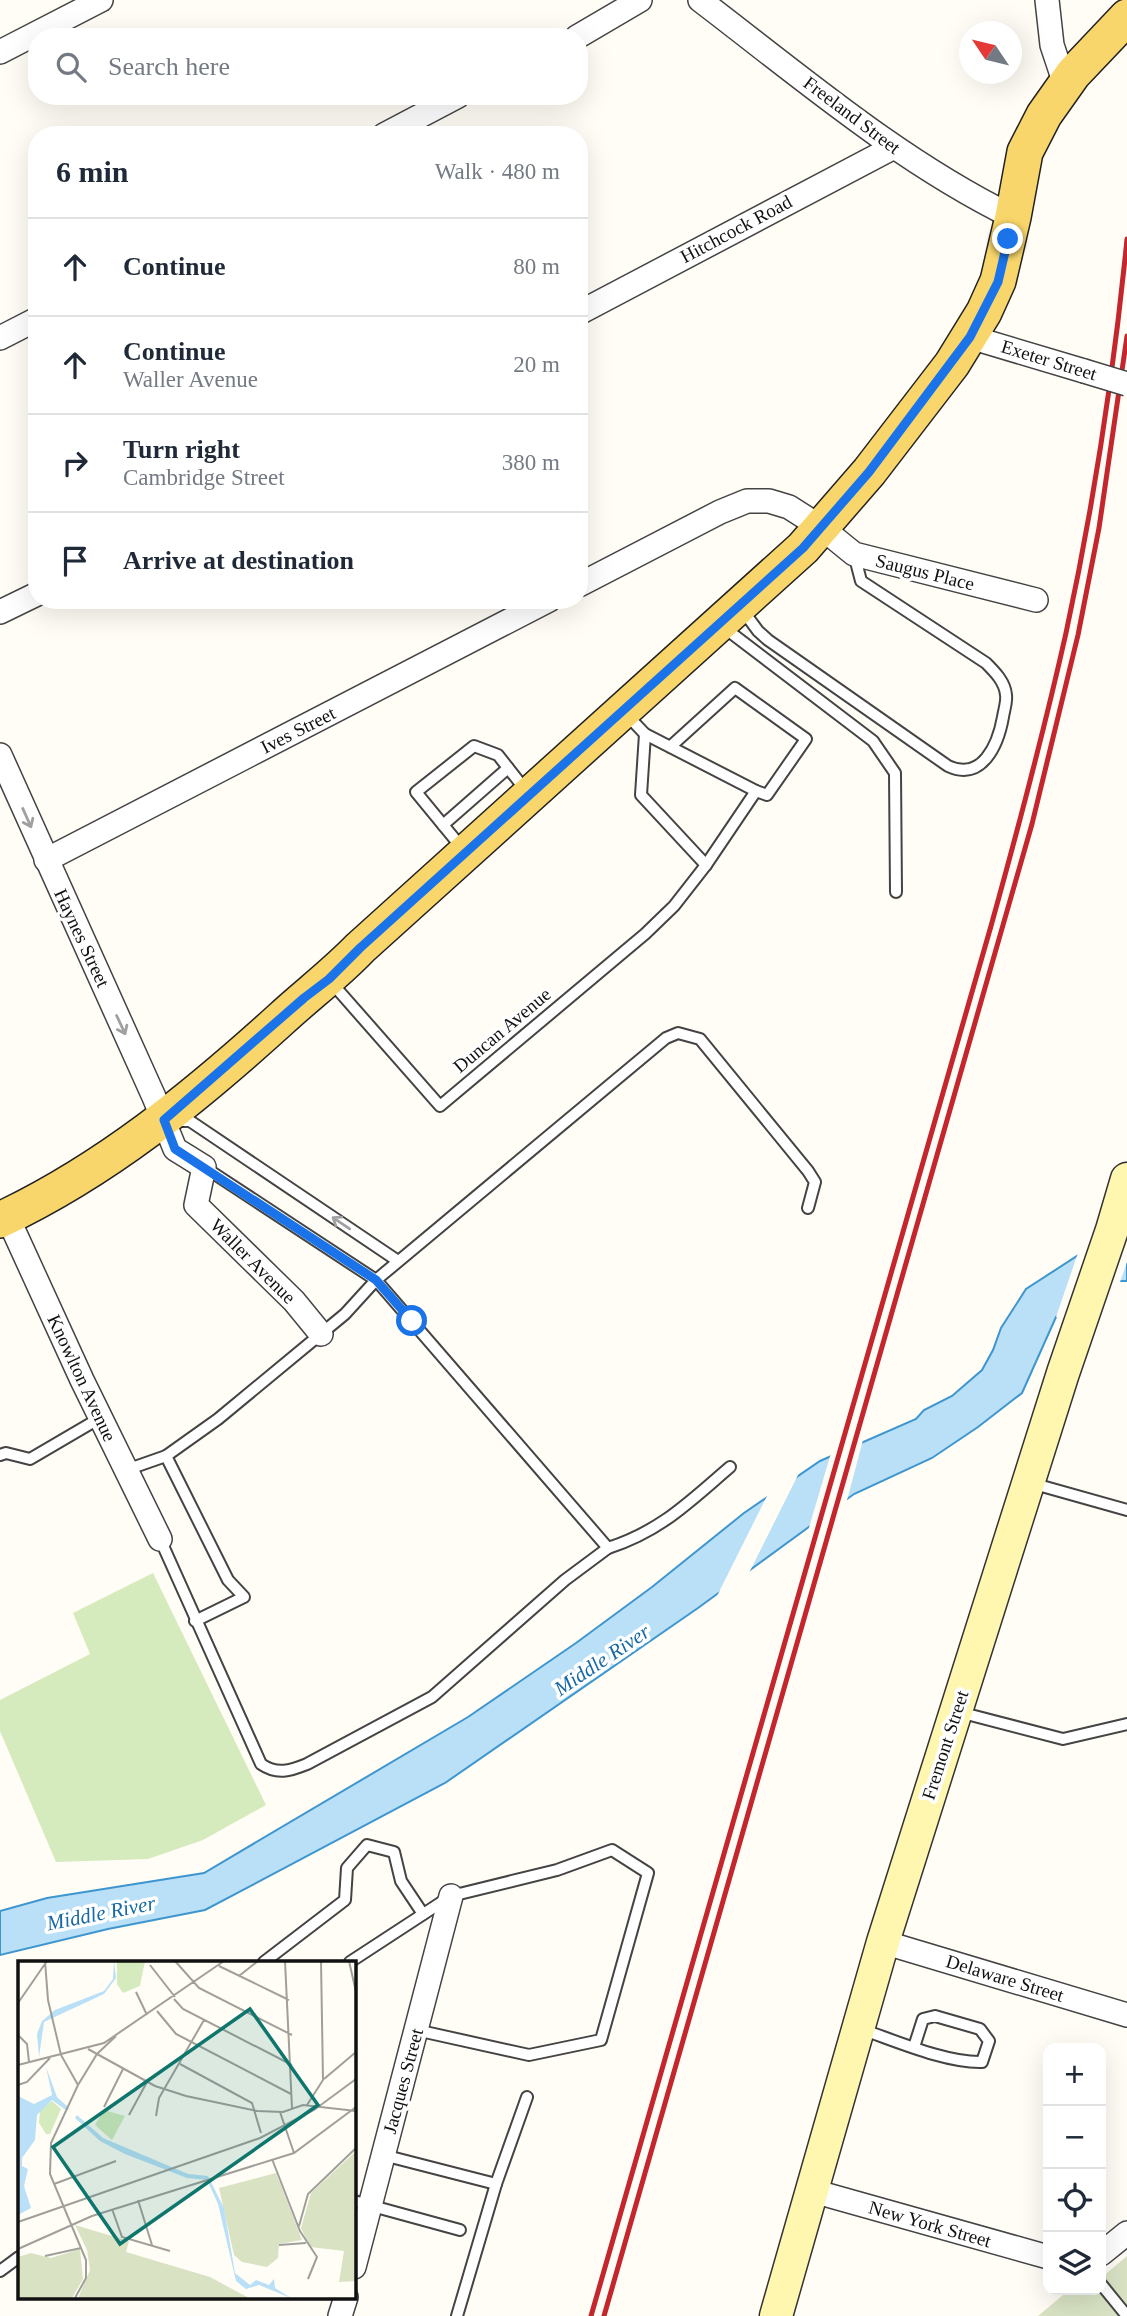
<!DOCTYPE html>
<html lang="en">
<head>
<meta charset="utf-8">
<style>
  :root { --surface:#fff; --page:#f2f2f3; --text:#1f2937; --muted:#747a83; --line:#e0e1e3 }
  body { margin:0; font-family:"Times New Roman",serif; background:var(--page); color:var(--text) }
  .controls { position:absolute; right:21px; bottom:21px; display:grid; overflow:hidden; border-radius:14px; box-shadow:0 7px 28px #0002 }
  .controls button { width:63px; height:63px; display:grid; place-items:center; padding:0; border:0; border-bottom:2px solid var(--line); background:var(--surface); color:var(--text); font:35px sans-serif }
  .compass { position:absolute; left:959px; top:21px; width:63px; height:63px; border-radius:50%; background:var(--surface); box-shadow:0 7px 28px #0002; rotate:305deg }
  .stop { position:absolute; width:21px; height:21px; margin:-16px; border:5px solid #1a73e8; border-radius:50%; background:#fff }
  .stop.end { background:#1a73e8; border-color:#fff; box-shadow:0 2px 7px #0008 }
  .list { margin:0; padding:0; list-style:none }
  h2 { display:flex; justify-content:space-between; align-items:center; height:91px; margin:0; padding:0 28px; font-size:30px }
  h2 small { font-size:23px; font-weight:400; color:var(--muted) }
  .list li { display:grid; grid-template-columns:46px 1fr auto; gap:21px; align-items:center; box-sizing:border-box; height:98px; padding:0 28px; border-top:2px solid var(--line) }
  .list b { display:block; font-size:26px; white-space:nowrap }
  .list p { margin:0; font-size:23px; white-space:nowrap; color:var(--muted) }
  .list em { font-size:23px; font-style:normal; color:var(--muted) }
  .icon { flex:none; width:38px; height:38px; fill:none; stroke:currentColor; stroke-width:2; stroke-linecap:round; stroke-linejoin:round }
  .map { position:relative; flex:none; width:1127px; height:2316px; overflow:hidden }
  .search { position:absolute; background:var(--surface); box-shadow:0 7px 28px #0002; left:28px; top:28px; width:560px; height:77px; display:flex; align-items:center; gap:18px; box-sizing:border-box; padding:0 24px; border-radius:28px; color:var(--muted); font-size:26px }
  .panel { position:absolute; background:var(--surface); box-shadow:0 7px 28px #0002; left:28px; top:126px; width:560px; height:483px; border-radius:28px }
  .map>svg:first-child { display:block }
  .green { fill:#d5ebbd }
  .cemetery { fill:#d9e3c4 }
  .water { fill:#b9e0f7; stroke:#3f96cf; stroke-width:2 }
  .pier { fill:#fffdf5 }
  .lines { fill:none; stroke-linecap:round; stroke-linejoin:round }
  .lane-casing { stroke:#444; stroke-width:14 }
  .street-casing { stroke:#444; stroke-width:26 }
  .secondary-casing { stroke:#333; stroke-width:35 }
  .primary-casing { stroke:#222; stroke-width:38 }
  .lane { stroke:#fff; stroke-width:10 }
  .street { stroke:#fff; stroke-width:23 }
  .secondary { stroke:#fff6b0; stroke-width:32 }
  .primary { stroke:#f9d66b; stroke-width:35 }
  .rail { stroke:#c4262e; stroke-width:5 }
  .street-bridge-casing { stroke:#444; stroke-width:26; stroke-linecap:butt }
  .street-bridge { stroke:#fff; stroke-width:23 }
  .oneway { stroke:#a0a0a0 }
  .route { stroke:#1a73e8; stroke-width:9 }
  .labels { text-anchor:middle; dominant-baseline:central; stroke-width:7; stroke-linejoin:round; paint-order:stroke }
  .street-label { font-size:19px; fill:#111; stroke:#fff }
  .water-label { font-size:21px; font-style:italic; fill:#1768a6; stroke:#fff }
  .inset-road { fill:none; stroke:#a09f9a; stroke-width:2 }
  .view { fill:#0f766e; fill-opacity:0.15; stroke:#0f766e; stroke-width:3.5 }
  .inset-edge { fill:none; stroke:#111; stroke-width:3.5 }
</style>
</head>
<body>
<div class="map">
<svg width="1127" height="2316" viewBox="0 0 1127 2316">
  <rect width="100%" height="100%" fill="#fffdf5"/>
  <path class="green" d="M153 1573 266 1805 203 1840 148 1859 56 1862 0 1731V1700L90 1654 73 1613Z"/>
  <path class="cemetery" d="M1127 2256V2316H1038L1069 2290H1078L1082 2294 1087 2290H1101V2278Z"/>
  <path class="water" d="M1127 1243V1281H1109L1056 1317 1022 1393 978 1427 932 1458 854 1494 698 1608 445 1783 205 1910 108 1929 0 1955V1911L47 1898 204 1873 468 1717 576 1643 652 1587 744 1513 820 1461 916 1419 924 1410 952 1396 982 1370 993 1350 1001 1328 1026 1289 1080 1254Z"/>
  <g class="pier">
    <path d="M1127 1239V1262L1119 1285H1110L1092 1294 1060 1318 1056 1317 1079 1250Z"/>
    <path d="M863 1440 846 1504 808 1531 831 1453Z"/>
    <path d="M800 1471 748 1575 715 1600 769 1492Z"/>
  </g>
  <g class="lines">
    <defs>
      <g id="lane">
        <path d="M741 608 758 631 768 640 948 766C982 782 998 745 1003 717 1004 710 1007 702 1006 695 1005 682 995 672 986 663L861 581 854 554"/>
        <path d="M722 626 873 741 895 773 896 892"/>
        <path d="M626 714 645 734 756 791 767 795 806 739 735 688 670 747"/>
        <path d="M645 734 641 795 706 865 756 791"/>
        <path d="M443 825 508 768"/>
        <path d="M462 848 416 792 474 746 498 755 527 792"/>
        <path d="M331 982 440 1106 645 934 674 906 706 865"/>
        <path d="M177 1121H190L398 1261"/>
        <path d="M0 1455 6 1453 30 1459 100 1418"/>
        <path d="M166 1456 228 1580 244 1597 195 1621"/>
        <path d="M730 1467C689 1502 661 1531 608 1548L376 1280 666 1038 678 1033 700 1039 808 1171 815 1182 808 1208"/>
        <path d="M126 1470 166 1456 218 1419 345 1314 376 1280 204 1167"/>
        <path d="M1031 1483 1127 1510"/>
        <path d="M160 1539 261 1764C277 1775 290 1771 307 1764L432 1697 565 1580 608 1548"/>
        <path d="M959 1712 1063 1739 1127 1724"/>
        <path d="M264 1962 345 1900 347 1868 367 1845 394 1852 401 1881 423 1914"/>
        <path d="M350 1962 451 1896 557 1870 612 1850 648 1873 601 2040 529 2055 416 2030"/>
        <path d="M861 2029C896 2041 946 2063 982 2062L989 2041 980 2029 935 2016 923 2019 914 2047"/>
        <path d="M383 2155 496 2184 457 2316"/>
        <path d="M496 2184 527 2097"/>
        <path d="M354 2201 460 2230"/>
        <path d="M0 2271 19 2257"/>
        <path d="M1101 2284 1127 2316"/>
      </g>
      <g id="street">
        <path d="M700 0C801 77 899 161 1013 217"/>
        <path d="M1047 0 1052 45 1065 84"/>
        <path d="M577 37 640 0"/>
        <path d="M0 52 101 0"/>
        <path d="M384 135 458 96"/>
        <path d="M579 313 894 147"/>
        <path d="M970 337 1084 371"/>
        <path d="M0 338 37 319"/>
        <path d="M579 585 720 512 747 501H769L789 507 822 528 854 554 1036 600"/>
        <path d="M0 612 37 594"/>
        <path d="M0 755 154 1097 175 1149 204 1167 196 1205 294 1301 321 1334"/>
        <path d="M46 860 549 600"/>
        <path d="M7 1216 82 1380 160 1539"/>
        <path d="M883 1942 1127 2015"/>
        <path d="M813 2191 1048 2257"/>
        <path d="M1101 2254 1127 2233"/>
        <path d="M354 2267 451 1896"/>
        <path d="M340 2316 346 2297"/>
      </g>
      <path id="secondary" d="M776 2316 883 1942 1063 1373 1112 1230 1127 1179"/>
      <path id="primary" d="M0 1220C106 1170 195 1097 281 1019 307 995 335 974 360 948L803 548 869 472 952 364 984 312 998 281 1013 217 1025 152 1044 115 1073 74 1127 17"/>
    </defs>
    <use href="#lane" class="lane-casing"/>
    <use href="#street" class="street-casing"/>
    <use href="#secondary" class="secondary-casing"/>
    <use href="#primary" class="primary-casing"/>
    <use href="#lane" class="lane"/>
    <use href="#street" class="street"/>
    <use href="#secondary" class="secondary"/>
    <use href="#primary" class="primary"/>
    <g class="rail">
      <path d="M591 2316 991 926C1018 829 1044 731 1066 633 1094 503 1114 371 1127 239"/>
      <path d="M604 2316 1032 824 1078 635 1099 528 1127 336"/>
    </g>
    <defs>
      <path id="street-bridge" d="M1084 371 1127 384"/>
    </defs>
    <use href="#street-bridge" class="street-bridge-casing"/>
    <use href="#street-bridge" class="street-bridge"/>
  </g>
  <defs><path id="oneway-shaft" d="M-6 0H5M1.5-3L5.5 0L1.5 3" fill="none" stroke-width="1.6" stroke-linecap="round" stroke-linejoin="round" transform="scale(1.75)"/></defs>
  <g class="oneway">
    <use href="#oneway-shaft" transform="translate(27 818) rotate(66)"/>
    <use href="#oneway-shaft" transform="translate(121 1025) rotate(65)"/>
    <use href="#oneway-shaft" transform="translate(341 1223) rotate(-146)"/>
  </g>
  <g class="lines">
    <path class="route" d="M412 1321 376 1280 175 1149 164 1120 304 998 329 979 360 948 803 548 869 472 970 337 998 282 1008 239"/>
  </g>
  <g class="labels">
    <g class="street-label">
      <text transform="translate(852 115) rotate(37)">Freeland Street</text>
      <text transform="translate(736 229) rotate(-28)">Hitchcock Road</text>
      <text transform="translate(1049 360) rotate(17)">Exeter Street</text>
      <text transform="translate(925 572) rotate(14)">Saugus Place</text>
      <text transform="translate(298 730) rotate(-27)">Ives Street</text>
      <text transform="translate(82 938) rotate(65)">Haynes Street</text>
      <text transform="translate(502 1030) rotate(-40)">Duncan Avenue</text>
      <text transform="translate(253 1261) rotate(45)">Waller Avenue</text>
      <text transform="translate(82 1378) rotate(65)">Knowlton Avenue</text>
      <text transform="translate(945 1745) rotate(-72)">Fremont Street</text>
      <text transform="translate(1005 1978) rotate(17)">Delaware Street</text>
      <text transform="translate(403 2081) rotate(-75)">Jacques Street</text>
      <text transform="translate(930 2224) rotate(16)">New York Street</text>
    </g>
    <g class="water-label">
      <text transform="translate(602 1660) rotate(-34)">Middle River</text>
      <text transform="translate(101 1913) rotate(-11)">Middle River</text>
    </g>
  </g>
  <g transform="translate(18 1961)">
    <rect width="338" height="338" fill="#fffdf5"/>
    <path d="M99 0H127L122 25 105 32 99 23ZM34 140 43 148 32 173H28L21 162 22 149ZM86 149 107 155 94 179 77 164Z" fill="#d5ebbd"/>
    <path d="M338 190V320L321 321 326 290 292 286 283 267 293 232ZM258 212 284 279 261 283 260 297 249 306 224 301 216 294 201 227ZM57 264 111 280 108 291 192 316 231 337H60L72 309 69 289ZM62 288 65 318 54 337H0V296L13 292 33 297Z" fill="#d9e3c4"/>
    <path d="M96 0 98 17 86 33 26 61 21 96 19 73 24 60 37 49 86 30 95 18ZM28 106 39 136 51 147 49 150 34 139 19 154 17 179 4 197V205L10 208 6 225 13 247 0 254V135L16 143 34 134ZM59 154 85 177 170 213 190 215 206 247 217 312 232 324 238 319 251 324 256 318 257 327 273 337 241 324 228 328 218 320 200 243 189 219 169 217 107 193 82 180 57 157Z" fill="#b9e0f7"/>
    <path class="inset-road" d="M27 0 30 39 43 94 60 124M157 0 181 27 274 74M267 0 274 147M331 0 338 31M132 4 157 36M201 5 271 39M221 15 240 0M118 31 129 54M156 38 165 48 274 104M0 42 29 0M139 50 158 73 273 133M0 74 9 83 11 101M70 88 137 125 168 135 239 150 265 151 285 144 338 150M162 103 234 142 243 172M0 104 86 82 206 0M306 118 338 91M0 124 9 121 32 97M289 144 305 119 303 0M86 146 105 108M262 151 276 192M111 154 129 121M138 155 141 137 186 59M254 198 282 270 299 296 290 318M36 223 98 200M120 239 134 284M94 248 104 276 152 290M0 261 242 177 296 149 338 118M281 265 290 233 338 187M261 284 288 282M0 288 74 255 276 192 338 146M27 295 63 287M57 337 68 317V299L32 213 33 182 60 124 79 93 98 75"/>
    <path class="view" d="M232 48 300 144 102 283 35 186Z"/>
    <rect width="338" height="338" class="inset-edge"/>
  </g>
</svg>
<div class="controls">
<button>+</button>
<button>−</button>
<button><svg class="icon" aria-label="locate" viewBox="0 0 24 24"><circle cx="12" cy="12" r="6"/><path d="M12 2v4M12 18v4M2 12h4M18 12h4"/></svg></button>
<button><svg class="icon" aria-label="layers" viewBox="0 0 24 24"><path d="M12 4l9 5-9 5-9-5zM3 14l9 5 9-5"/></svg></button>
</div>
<svg class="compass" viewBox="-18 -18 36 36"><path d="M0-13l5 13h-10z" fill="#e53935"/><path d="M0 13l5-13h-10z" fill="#747a83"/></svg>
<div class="stop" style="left:412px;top:1321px"></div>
<div class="stop end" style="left:1008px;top:239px"></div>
<div class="search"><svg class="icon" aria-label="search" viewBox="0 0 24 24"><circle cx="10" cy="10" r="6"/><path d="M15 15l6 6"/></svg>Search here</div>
<section class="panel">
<h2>6 min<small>Walk · 480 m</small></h2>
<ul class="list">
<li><svg class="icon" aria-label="ahead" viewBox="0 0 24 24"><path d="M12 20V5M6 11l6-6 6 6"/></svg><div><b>Continue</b></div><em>80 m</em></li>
<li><svg class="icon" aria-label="ahead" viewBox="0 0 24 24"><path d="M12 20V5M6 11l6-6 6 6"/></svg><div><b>Continue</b><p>Waller Avenue</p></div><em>20 m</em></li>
<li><svg class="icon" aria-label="right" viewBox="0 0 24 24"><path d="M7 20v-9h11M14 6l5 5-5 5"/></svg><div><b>Turn right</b><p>Cambridge Street</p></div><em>380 m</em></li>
<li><svg class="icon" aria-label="arrive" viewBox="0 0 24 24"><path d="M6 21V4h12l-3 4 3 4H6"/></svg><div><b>Arrive at destination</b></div></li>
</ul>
</section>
</div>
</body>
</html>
